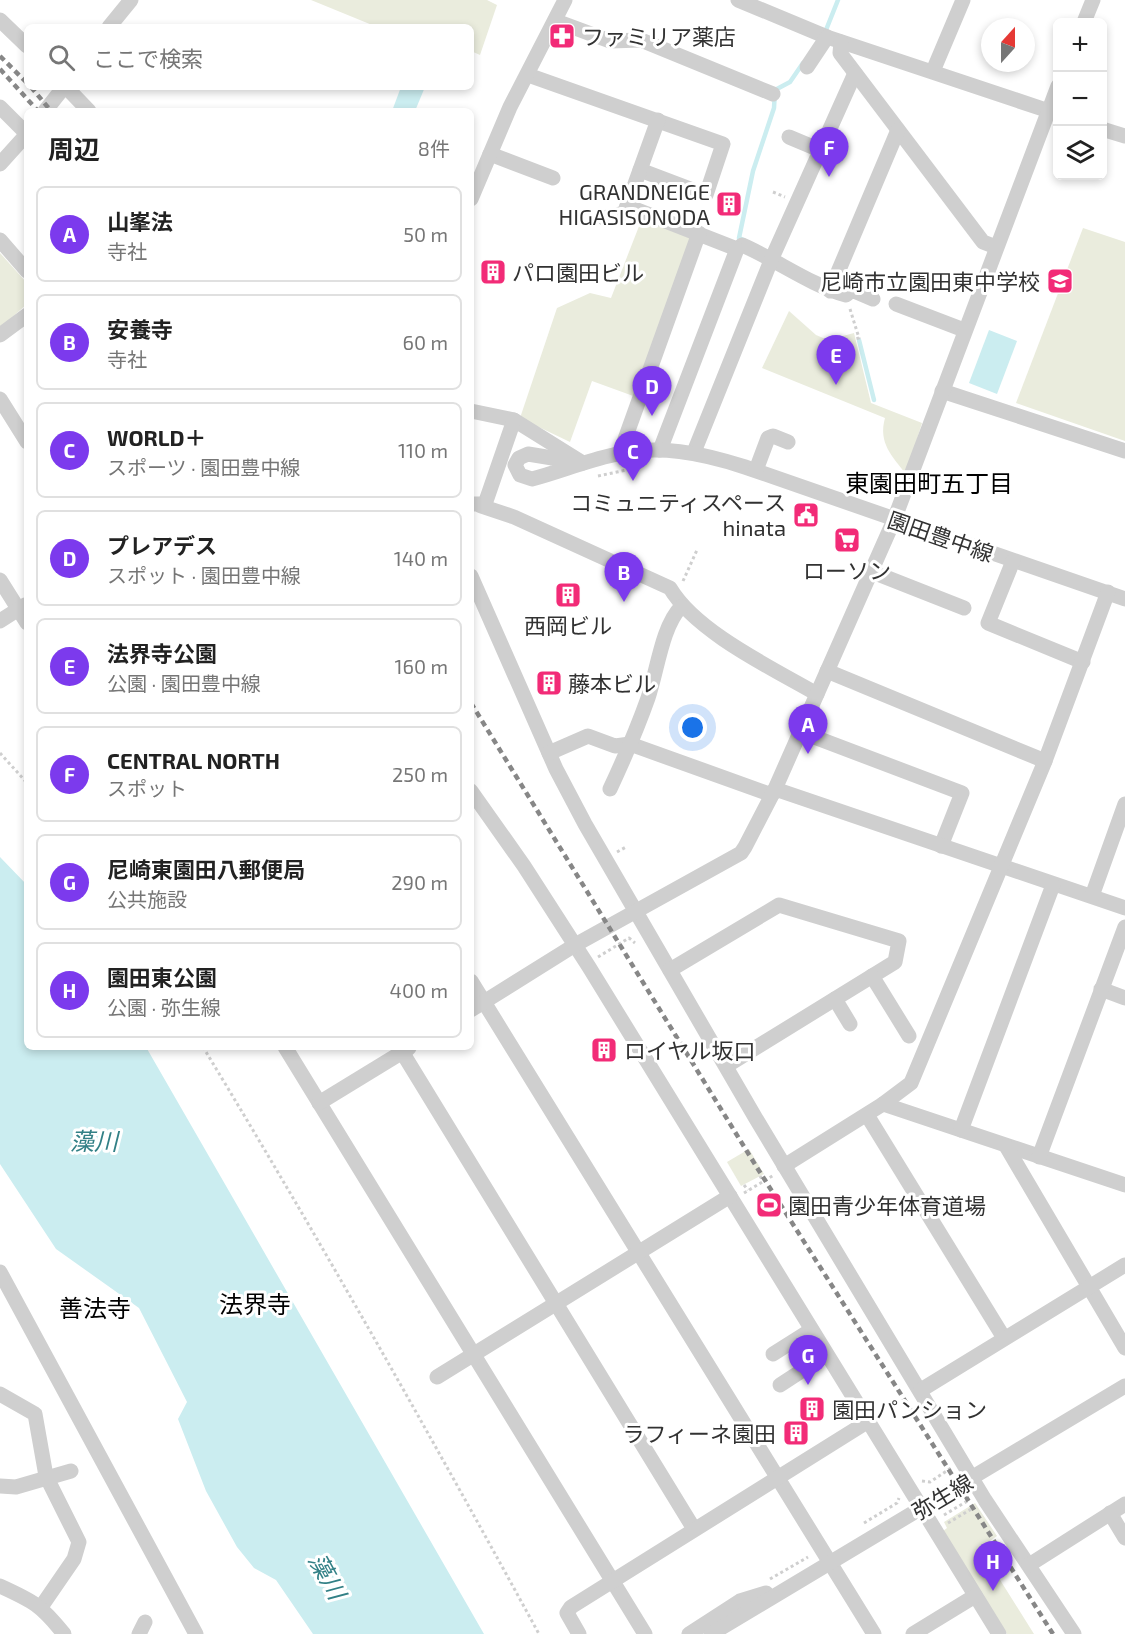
<!DOCTYPE html>
<html lang="ja">
<head>
<meta charset="utf-8">
<style>
  :root { --surface:#fff; --page:#f2f2f2; --text:#222; --muted:#767676; --line:#e0e0e0; --accent:#7c3aed }
  body { margin:0; font-family:"Exo 2","Noto Sans JP",sans-serif; background:var(--page); color:var(--text) }
  .controls { position:absolute; right:18px; top:18px; display:grid; overflow:hidden; border-radius:9px; box-shadow:0 3px 9px #0003 }
  .controls button { width:54px; height:54px; display:grid; place-items:center; padding:0; border:0; border-bottom:2px solid var(--line); background:var(--surface); color:var(--text); font:30px sans-serif }
  .compass { position:absolute; left:981px; top:18px; width:54px; height:54px; border-radius:50%; background:var(--surface); box-shadow:0 3px 9px #0003; rotate:21deg }
  .you { position:absolute; left:693px; top:728px; width:21px; height:21px; margin:-15px; border:4px solid #fff; border-radius:50%; background:#1a73e8; box-shadow:0 0 0 9px #1a73e833 }
  .badge { display:grid; place-items:center; width:39px; height:39px; border-radius:50%; background:var(--accent); color:#fff; font-size:20px; font-weight:700 }
  .pin { position:absolute; translate:-50% -50px; filter:drop-shadow(0 2px 3px #0008) }
  .pin::after { content:''; position:absolute; top:32px; width:21px; height:18px; background:inherit; clip-path:polygon(0 0,100% 0,50% 100%) }
  .list { margin:0; padding:0; list-style:none }
  h2 { display:flex; justify-content:space-between; align-items:center; height:78px; margin:0; padding:0 24px; font-size:26px }
  h2 small { font-size:20px; font-weight:400; color:var(--muted) }
  .list li { display:grid; grid-template-columns:39px 1fr auto; gap:18px; align-items:center; box-sizing:border-box; height:96px; margin:0 12px 12px; padding:0 12px; border:2px solid var(--line); border-radius:9px }
  .list b { display:block; font-size:22px; white-space:nowrap }
  .list p { margin:0; font-size:20px; white-space:nowrap; color:var(--muted) }
  .list em { font-size:20px; font-style:normal; color:var(--muted) }
  .icon { flex:none; width:33px; height:33px; fill:none; stroke:currentColor; stroke-width:2; stroke-linecap:round; stroke-linejoin:round }
  .map { position:relative; flex:none; width:1125px; height:1634px; overflow:hidden }
  .search { position:absolute; background:var(--surface); box-shadow:0 3px 9px #0003; left:24px; top:24px; width:450px; height:66px; display:flex; align-items:center; gap:15px; box-sizing:border-box; padding:0 21px; border-radius:9px; color:var(--muted); font-size:22px }
  .panel { position:absolute; background:var(--surface); box-shadow:0 3px 9px #0003; left:24px; top:108px; width:450px; height:942px; border-radius:9px }
  .map>svg:first-child { display:block }
  .green { fill:#eaecdd }
  .water { fill:#cbedf0 }
  .lines { fill:none; stroke-linecap:round; stroke-linejoin:round }
  .stream { stroke:#cbedf0; stroke-width:4.5 }
  .path { stroke:#cfcfcf; stroke-width:3; stroke-dasharray:3 3; stroke-linecap:butt }
  .minor { stroke:#cfcfcf; stroke-width:15 }
  .rail { stroke:#878787; stroke-width:4.5; stroke-dasharray:6 4.5; stroke-linecap:butt }
  .labels { text-anchor:middle; dominant-baseline:central; stroke-width:6; stroke-linejoin:round; paint-order:stroke }
  .poi-label { font-size:22px; fill:#323232; stroke:#fff; text-anchor:start }
  .street-label { font-size:22px; fill:#323232; stroke:#fff }
  .neighbourhood-label { font-size:24px; fill:#000; stroke:#fff }
  .water-label { font-size:24px; font-style:italic; fill:#328086; stroke:#fff }
</style>
</head>
<body>
<div class="map">
<svg width="1125" height="1634" viewBox="0 0 1125 1634">
  <rect width="100%" height="100%" fill="#fff"/>
  <g class="green">
    <path d="M311 0H487L497 5 480 55 471 51V27H377Z"/>
    <path d="M643 216 692 235 636 397 592 381 570 442 520 418 557 308 590 293 611 298Z"/>
    <path d="M1083 228 1125 242V441L1016 403Z"/>
    <path d="M0 253 27 283V304L0 328Z"/>
    <path d="M789 311 816 335 828 340 854 333 871 403 922 423 906 474C892 456 878 443 885 418L762 368Z"/>
    <path d="M749 1149 764 1174 741 1186 727 1162Z"/>
    <path d="M975 1503 997 1536 980 1548 1034 1634H1007L943 1531 947 1528 944 1522Z"/>
  </g>
  <g class="water">
    <path d="M401 87H425L415 111H392Z"/>
    <path d="M989 330 1017 341 997 394 969 383Z"/>
    <path d="M0 857 27 885V1047H146L484 1634H313L276 1580 254 1568 237 1547 206 1491 178 1419 187 1402 139 1308 56 1249 0 1164Z"/>
  </g>
  <g class="lines">
    <g class="stream">
      <path d="M826 30 838 0"/>
      <path d="M744 240 739 238 753 171 774 108 775 90 790 82 803 63"/>
      <path d="M859 340 874 400"/>
    </g>
    <g class="path">
      <path d="M773 192 785 197"/>
      <path d="M850 309 859 338 855 339"/>
      <path d="M598 476 641 467"/>
      <path d="M683 581 697 550"/>
      <path d="M0 753 27 783"/>
      <path d="M617 852 626 847"/>
      <path d="M598 957 629 938 635 943"/>
      <path d="M203 1047C320 1240 431 1436 539 1634"/>
      <path d="M760 1176 763 1181"/>
      <path d="M744 1185 748 1190"/>
      <path d="M744 1193 774 1175"/>
      <path d="M922 1481 930 1482 951 1468"/>
      <path d="M944 1515 969 1500"/>
      <path d="M864 1523 897 1503 899 1498"/>
      <path d="M948 1523 973 1508"/>
      <path d="M770 1579 808 1557"/>
    </g>
    <g class="minor">
      <path d="M738 0 827 37 1058 114"/>
      <path d="M0 20 27 46"/>
      <path d="M556 21 610 41 641 40 773 94"/>
      <path d="M1084 22 1093 0"/>
      <path d="M109 27 131 0"/>
      <path d="M841 42 840 53 983 242 996 247"/>
      <path d="M807 67 827 37"/>
      <path d="M933 71 963 0"/>
      <path d="M528 75 723 144 706 195 640 170"/>
      <path d="M66 87 89 111"/>
      <path d="M0 107 27 134 0 164"/>
      <path d="M45 111 64 87"/>
      <path d="M658 120 627 206 737 249 742 245C777 260 810 285 846 295L852 290 873 299"/>
      <path d="M1102 129 1125 136"/>
      <path d="M789 137 820 150"/>
      <path d="M490 154 553 178"/>
      <path d="M471 199 510 107 565 0"/>
      <path d="M604 218 624 213 627 206"/>
      <path d="M0 240 27 271"/>
      <path d="M830 291 898 130"/>
      <path d="M896 304 964 330"/>
      <path d="M0 335 27 315"/>
      <path d="M942 391 1125 451"/>
      <path d="M0 399 27 442"/>
      <path d="M471 411 514 420 583 463"/>
      <path d="M660 450 737 249"/>
      <path d="M694 452 772 258 855 73"/>
      <path d="M620 453 699 233"/>
      <path d="M583 463 528 454 519 458 515 465 520 475 532 479C559 472 585 461 613 455 658 444 702 453 745 467L1125 599"/>
      <path d="M756 470 768 438 773 436 788 442"/>
      <path d="M472 504H485L514 420"/>
      <path d="M481 506 514 517 670 588C696 632 772 668 817 694"/>
      <path d="M1013 561 988 623 1083 662"/>
      <path d="M870 571 964 608"/>
      <path d="M471 576 556 769 585 824 755 1117 985 1500 1074 1634"/>
      <path d="M0 580 27 623"/>
      <path d="M0 621 25 605"/>
      <path d="M827 671 1045 761"/>
      <path d="M801 732 962 793 941 846"/>
      <path d="M549 753 588 736 615 746 630 744 772 795"/>
      <path d="M610 789C624 759 637 729 648 698 657 672 662 626 681 607"/>
      <path d="M775 789 1125 908"/>
      <path d="M471 791 524 866 589 967 999 1634"/>
      <path d="M1092 896 1125 804"/>
      <path d="M670 970 779 905 899 941 895 962 726 1066"/>
      <path d="M872 976 909 1036"/>
      <path d="M471 981 874 1634"/>
      <path d="M1101 989 1125 998"/>
      <path d="M835 999 850 1024"/>
      <path d="M471 1010 575 945 741 853 745 847 775 789 894 520 1058 86"/>
      <path d="M285 1047 645 1634"/>
      <path d="M399 1047 694 1529"/>
      <path d="M319 1103 409 1048"/>
      <path d="M883 1104 1125 1185"/>
      <path d="M867 1115 1004 1338"/>
      <path d="M961 1130 1053 885"/>
      <path d="M1006 1146 1125 1348"/>
      <path d="M1039 1157 1125 927"/>
      <path d="M784 1166 883 1104 911 1083 1045 761 1108 592"/>
      <path d="M0 1272 196 1634"/>
      <path d="M773 1354 811 1330"/>
      <path d="M437 1377 730 1196"/>
      <path d="M780 1385 826 1355"/>
      <path d="M921 1390 1125 1265"/>
      <path d="M0 1394 35 1414 46 1476 79 1542 74 1559 41 1607"/>
      <path d="M0 1486 16 1487 71 1471"/>
      <path d="M1110 1513 1125 1538"/>
      <path d="M1029 1565 1125 1504"/>
      <path d="M0 1586C33 1601 41 1605 64 1634"/>
      <path d="M139 1634 145 1622"/>
      <path d="M579 1634 567 1613 571 1607 867 1422"/>
      <path d="M689 1634 740 1601 766 1593"/>
      <path d="M711 1634 1125 1386"/>
      <path d="M913 1634 975 1596"/>
    </g>
    <g class="rail">
      <path d="M0 56 27 83"/>
      <path d="M0 69 38 111"/>
      <path d="M31 87 51 111"/>
      <path d="M471 703 756 1166 1053 1634"/>
    </g>
  </g>
  <defs>
    <symbol id="pharmacy-square" viewBox="-11 -11 22 22"><rect x="-9" y="-9" width="18" height="18" rx="4" fill="#f22b77" stroke="#fff"/><path d="M-2-6h4v4h4v4h-4v4h-4v-4h-4v-4h4Z" fill="#fff"/></symbol>
    <symbol id="building-square" viewBox="-11 -11 22 22"><rect x="-9" y="-9" width="18" height="18" rx="4" fill="#f22b77" stroke="#fff"/><path d="M-4-6H4V6H1V3H-1V6H-4ZM-2.5-4.3h1.7v1.8h-1.7ZM.8-4.3h1.7v1.8H.8ZM-2.5-1h1.7V.8h-1.7ZM.8-1h1.7V.8H.8Z" fill="#fff"/></symbol>
    <symbol id="school-square" viewBox="-11 -11 22 22"><rect x="-9" y="-9" width="18" height="18" rx="4" fill="#f22b77" stroke="#fff"/><path d="M0-5L7-2L0 1L-7-2ZM-4 1L0 2.5L4 1V4Q0 6-4 4Z" fill="#fff"/></symbol>
    <symbol id="civic-square" viewBox="-11 -11 22 22"><rect x="-9" y="-9" width="18" height="18" rx="4" fill="#f22b77" stroke="#fff"/><path d="M-.6-6.5H3V-4.5H.6V-3L4-1V1h2V6H-6V1h2V-1L-.6-3ZM-1.2 2.5V6h2.4V2.5Z" fill="#fff"/></symbol>
    <symbol id="supermarket-square" viewBox="-11 -11 22 22"><rect x="-9" y="-9" width="18" height="18" rx="4" fill="#f22b77" stroke="#fff"/><path d="M-6-5.5h2.5l.6 2H6L4.5 2H-2.5L-4.4-4H-6ZM-1.5 3.2a1.3 1.3 0 1 0 .1 0ZM3 3.2a1.3 1.3 0 1 0 .1 0Z" fill="#fff"/></symbol>
    <symbol id="stadium-square" viewBox="-11 -11 22 22"><rect x="-9" y="-9" width="18" height="18" rx="4" fill="#f22b77" stroke="#fff"/><path d="M0-5a6.5 5 0 1 0 0 10a6.5 5 0 1 0 0-10ZM-3.5-1.8h7v3.6h-7Z" fill="#fff"/></symbol>
  </defs>
  <g fill-rule="evenodd">
    <use href="#pharmacy-square" x="547" y="21" width="30" height="30"/>
    <use href="#building-square" x="714" y="189" width="30" height="30"/>
    <use href="#building-square" x="478" y="257" width="30" height="30"/>
    <use href="#school-square" x="1045" y="266" width="30" height="30"/>
    <use href="#civic-square" x="791" y="500" width="30" height="30"/>
    <use href="#supermarket-square" x="832" y="525" width="30" height="30"/>
    <use href="#building-square" x="553" y="580" width="30" height="30"/>
    <use href="#building-square" x="534" y="668" width="30" height="30"/>
    <use href="#building-square" x="589" y="1035" width="30" height="30"/>
    <use href="#stadium-square" x="754" y="1190" width="30" height="30"/>
    <use href="#building-square" x="797" y="1394" width="30" height="30"/>
    <use href="#building-square" x="781" y="1418" width="30" height="30"/>
  </g>
  <g class="labels">
    <g class="poi-label">
      <text x="582" y="36">ファミリア薬店</text>
      <text x="710" y="191" text-anchor="end">GRANDNEIGE<tspan x="710" dy="25">HIGASISONODA</tspan></text>
      <text x="512" y="272">パロ園田ビル</text>
      <text x="1040" y="281" text-anchor="end">尼崎市立園田東中学校</text>
      <text x="786" y="502" text-anchor="end">コミュニティスペース<tspan x="786" dy="25">hinata</tspan></text>
      <text x="847" y="570" text-anchor="middle">ローソン</text>
      <text x="568" y="625" text-anchor="middle">西岡ビル</text>
      <text x="568" y="683">藤本ビル</text>
      <text x="624" y="1050">ロイヤル坂口</text>
      <text x="788" y="1205">園田青少年体育道場</text>
      <text x="832" y="1409">園田パンション</text>
      <text x="776" y="1433" text-anchor="end">ラフィーネ園田</text>
    </g>
    <g class="street-label">
      <text transform="translate(941 536) rotate(19)">園田豊中線</text>
      <text transform="translate(942 1496) rotate(-31)">弥生線</text>
    </g>
    <g class="neighbourhood-label">
      <text x="929" y="482">東園田町五丁目</text>
      <text x="255" y="1303">法界寺</text>
      <text x="95" y="1307">善法寺</text>
    </g>
    <g class="water-label">
      <text x="94" y="1140">藻川</text>
      <text transform="translate(328 1576) rotate(61)">藻川</text>
    </g>
  </g>
</svg>
<div class="controls">
<button>+</button>
<button>−</button>
<button><svg class="icon" aria-label="layers" viewBox="0 0 24 24"><path d="M12 4l9 5-9 5-9-5zM3 14l9 5 9-5"/></svg></button>
</div>
<svg class="compass" viewBox="-18 -18 36 36"><path d="M0-13l5 13h-10z" fill="#e53935"/><path d="M0 13l5-13h-10z" fill="#767676"/></svg>
<div class="you"></div>
<div class="pin badge" style="left:808px;top:754px">A</div>
<div class="pin badge" style="left:624px;top:602px">B</div>
<div class="pin badge" style="left:633px;top:481px">C</div>
<div class="pin badge" style="left:652px;top:416px">D</div>
<div class="pin badge" style="left:836px;top:385px">E</div>
<div class="pin badge" style="left:829px;top:177px">F</div>
<div class="pin badge" style="left:808px;top:1385px">G</div>
<div class="pin badge" style="left:993px;top:1591px">H</div>
<div class="search"><svg class="icon" aria-label="search" viewBox="0 0 24 24"><circle cx="10" cy="10" r="6"/><path d="M15 15l6 6"/></svg>ここで検索</div>
<section class="panel">
<h2>周辺<small>8件</small></h2>
<ul class="list">
<li><span class="badge">A</span><div><b>山峯法</b><p>寺社</p></div><em>50 m</em></li>
<li><span class="badge">B</span><div><b>安養寺</b><p>寺社</p></div><em>60 m</em></li>
<li><span class="badge">C</span><div><b>WORLD＋</b><p>スポーツ · 園田豊中線</p></div><em>110 m</em></li>
<li><span class="badge">D</span><div><b>プレアデス</b><p>スポット · 園田豊中線</p></div><em>140 m</em></li>
<li><span class="badge">E</span><div><b>法界寺公園</b><p>公園 · 園田豊中線</p></div><em>160 m</em></li>
<li><span class="badge">F</span><div><b>CENTRAL NORTH</b><p>スポット</p></div><em>250 m</em></li>
<li><span class="badge">G</span><div><b>尼崎東園田八郵便局</b><p>公共施設</p></div><em>290 m</em></li>
<li><span class="badge">H</span><div><b>園田東公園</b><p>公園 · 弥生線</p></div><em>400 m</em></li>
</ul>
</section>
</div>
</body>
</html>
